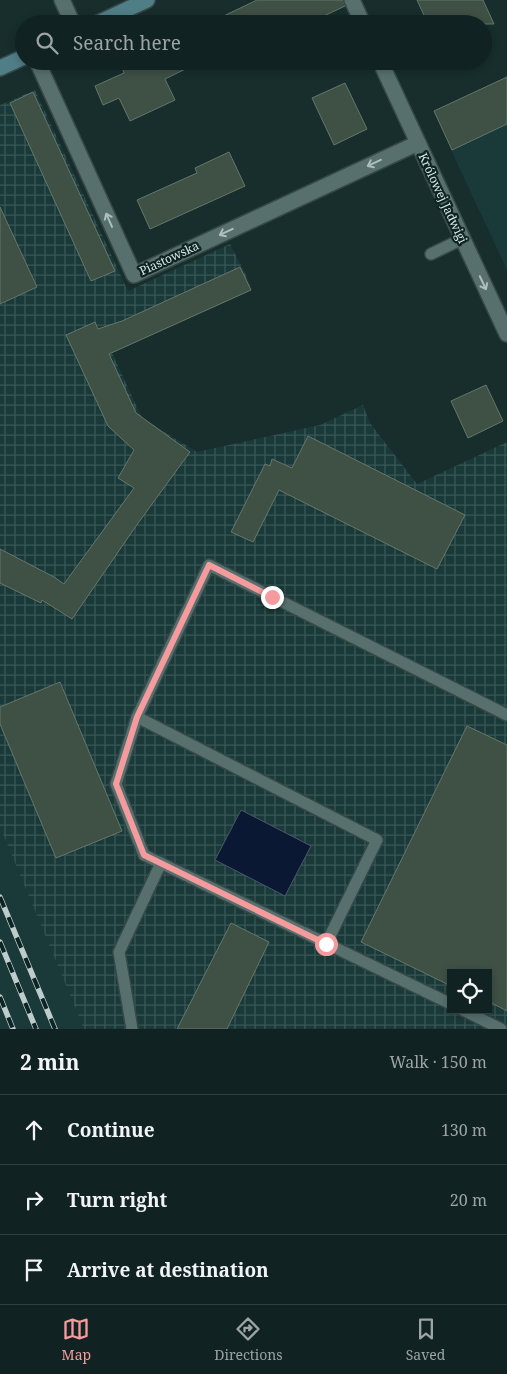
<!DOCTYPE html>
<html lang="en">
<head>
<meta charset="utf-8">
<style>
  :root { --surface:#122; --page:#1e2f2f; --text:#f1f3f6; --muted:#9ca4a5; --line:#303f40; --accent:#f59b9e }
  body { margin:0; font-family:"Noto Serif",serif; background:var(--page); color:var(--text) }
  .controls { position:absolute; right:15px; bottom:15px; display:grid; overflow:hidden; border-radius:0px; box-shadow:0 2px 8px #0003 }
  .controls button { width:45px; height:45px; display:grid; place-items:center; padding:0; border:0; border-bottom:1px solid var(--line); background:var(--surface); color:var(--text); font:25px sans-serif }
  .stop { position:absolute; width:15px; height:15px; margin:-11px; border:4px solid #f59b9e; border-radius:50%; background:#fff }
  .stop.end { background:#f59b9e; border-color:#fff; box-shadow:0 1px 5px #0008 }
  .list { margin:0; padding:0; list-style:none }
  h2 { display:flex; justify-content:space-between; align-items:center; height:65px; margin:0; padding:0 20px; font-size:21px }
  h2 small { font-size:16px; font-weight:400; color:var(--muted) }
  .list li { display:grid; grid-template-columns:32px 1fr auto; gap:15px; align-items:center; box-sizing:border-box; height:70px; padding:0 20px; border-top:1px solid var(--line) }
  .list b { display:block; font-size:19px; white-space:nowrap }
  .list em { font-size:16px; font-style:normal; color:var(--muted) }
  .icon { flex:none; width:28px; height:28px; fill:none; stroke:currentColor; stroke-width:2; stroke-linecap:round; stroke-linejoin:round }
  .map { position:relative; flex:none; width:507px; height:1029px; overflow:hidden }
  .search { position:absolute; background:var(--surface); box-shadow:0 2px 8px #0003; left:15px; right:15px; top:15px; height:55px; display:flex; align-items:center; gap:12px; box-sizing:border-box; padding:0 18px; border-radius:28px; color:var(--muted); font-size:19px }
  .sheet { height:275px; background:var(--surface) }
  nav { display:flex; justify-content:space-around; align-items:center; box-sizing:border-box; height:70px; border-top:1px solid var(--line); background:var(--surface); font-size:14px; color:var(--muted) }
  nav a { display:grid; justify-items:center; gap:2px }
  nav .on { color:var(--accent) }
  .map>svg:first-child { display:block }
  .built { fill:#193a39 }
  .industrial { fill:url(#industrial-grid); fill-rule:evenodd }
  .water { fill:#0a1834; stroke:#49566a }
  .building { fill:#3f5045; stroke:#64776b }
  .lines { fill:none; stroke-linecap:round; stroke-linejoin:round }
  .lane-casing { stroke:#364848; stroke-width:14 }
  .street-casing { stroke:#364848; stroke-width:18 }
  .secondary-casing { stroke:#364848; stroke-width:18 }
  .lane { stroke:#57706e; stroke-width:11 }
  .street { stroke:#57706e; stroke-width:15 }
  .secondary { stroke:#507e87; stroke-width:15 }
  .rail-casing { stroke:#becccb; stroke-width:5.5 }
  .rail { stroke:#0e2424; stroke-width:4; stroke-dasharray:11; stroke-linecap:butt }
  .oneway { stroke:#adbebd }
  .route { stroke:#f59b9e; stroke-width:6 }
  .labels { text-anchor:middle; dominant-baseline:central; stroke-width:4.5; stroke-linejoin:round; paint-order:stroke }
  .street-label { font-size:12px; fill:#dbe8e7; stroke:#0e2424 }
</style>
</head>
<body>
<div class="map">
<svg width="507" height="1029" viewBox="0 0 507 1029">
  <defs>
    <pattern id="industrial-grid" width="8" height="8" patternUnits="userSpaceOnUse" patternTransform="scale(1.25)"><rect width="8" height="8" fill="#193a39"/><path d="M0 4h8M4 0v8" fill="none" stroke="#3a5656"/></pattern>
  </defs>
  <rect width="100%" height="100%" fill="#172e2d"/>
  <g class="built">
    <path d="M507 124V270L451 150Z"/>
    <path d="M0 827 84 1029H0Z"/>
  </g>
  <path class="industrial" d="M35 90 128 291 230 244 248 279 251 290 112 353 142 418 197 452 320 425 363 405 370 423 417 484 507 442V1029H84L0 827V105ZM451 973H488V1010H451Z"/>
  <path class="water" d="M241 810 311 846 285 896 215 860Z"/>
  <g class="building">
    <path d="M257 0H343L345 6 307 24H207Z"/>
    <path d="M417 0H483L494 24H428Z"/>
    <path d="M129 61H202L165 79 175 100 130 121 119 98 103 105 95 86 124 73 121 65Z"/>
    <path d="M507 77V124L452 150 434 111Z"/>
    <path d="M345 83 367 129 334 145 312 98Z"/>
    <path d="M33 92 115 271 91 281 10 103Z"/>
    <path d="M229 152 245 186 150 229 137 200 197 173 195 168Z"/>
    <path d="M0 207 37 287 0 304Z"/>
    <path d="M240 267 251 290 109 354 136 413 190 452 136 526 72 619 42 600 41 603 0 583V549L54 577 64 584 134 488 118 478 134 450 108 426 66 335 95 322 98 329 122 321Z"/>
    <path d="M486 385 503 421 468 438 451 401Z"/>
    <path d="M308 436 465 515 437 569 279 490 253 542 231 532 265 464 270 466 272 459 292 468Z"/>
    <path d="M60 682 122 831 56 858 0 724V707Z"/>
    <path d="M467 726 507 745V1011L488 1001V973H451V986L361 942Z"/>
    <path d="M231 923 269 942 227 1029H177Z"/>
  </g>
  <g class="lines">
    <defs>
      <g id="lane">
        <path d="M431 254 462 239"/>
        <path d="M137 717 377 840 326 944"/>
        <path d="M451 1004 144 855 116 784 137 717 209 565 507 715"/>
        <path d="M463 1010 501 1029"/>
        <path d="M132 1029 119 952 161 863"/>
      </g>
      <g id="street">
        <path d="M62 0 73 24"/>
        <path d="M352 0 363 24"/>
        <path d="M37 61 134 275 418 143"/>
        <path d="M380 61 507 334"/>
      </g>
      <g id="secondary">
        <path d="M96 24 147 0"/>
        <path d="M0 68 24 57"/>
      </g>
    </defs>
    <use href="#lane" class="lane-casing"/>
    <use href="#street" class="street-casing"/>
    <use href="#secondary" class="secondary-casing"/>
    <use href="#lane" class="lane"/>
    <use href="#street" class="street"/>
    <use href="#secondary" class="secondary"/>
    <defs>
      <g id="rail">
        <path d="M0 897 55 1029"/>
        <path d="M0 942 36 1029"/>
        <path d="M0 997 13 1029"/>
      </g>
    </defs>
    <use href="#rail" class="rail-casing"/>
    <use href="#rail" class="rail"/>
  </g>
  <defs><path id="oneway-shaft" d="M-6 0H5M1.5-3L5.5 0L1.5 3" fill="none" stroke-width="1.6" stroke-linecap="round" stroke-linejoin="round" transform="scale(1.25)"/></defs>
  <g class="oneway">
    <use href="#oneway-shaft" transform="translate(374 163) rotate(155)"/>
    <use href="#oneway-shaft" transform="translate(109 220) rotate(-114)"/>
    <use href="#oneway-shaft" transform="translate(226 232) rotate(155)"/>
    <use href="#oneway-shaft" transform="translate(483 283) rotate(65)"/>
  </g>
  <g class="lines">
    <path class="route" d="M272 597 209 565 137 717 116 784 144 855 326 944"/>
  </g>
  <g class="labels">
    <g class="street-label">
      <text transform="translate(443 198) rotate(65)">Królowej Jadwigi</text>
      <text transform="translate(169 258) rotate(-25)">Piastowska</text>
    </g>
  </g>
</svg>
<div class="controls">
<button><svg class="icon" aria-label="locate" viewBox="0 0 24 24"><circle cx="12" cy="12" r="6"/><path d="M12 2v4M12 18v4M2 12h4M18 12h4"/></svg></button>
</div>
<div class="stop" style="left:326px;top:944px"></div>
<div class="stop end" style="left:272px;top:597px"></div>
<div class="search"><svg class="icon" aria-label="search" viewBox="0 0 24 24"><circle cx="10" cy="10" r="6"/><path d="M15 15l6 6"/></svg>Search here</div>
</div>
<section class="sheet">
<h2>2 min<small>Walk · 150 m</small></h2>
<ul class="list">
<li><svg class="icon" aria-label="ahead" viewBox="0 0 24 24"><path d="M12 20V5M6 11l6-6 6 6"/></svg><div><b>Continue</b></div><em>130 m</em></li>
<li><svg class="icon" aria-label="right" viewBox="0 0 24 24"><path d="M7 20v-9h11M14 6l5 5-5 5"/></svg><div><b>Turn right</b></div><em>20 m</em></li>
<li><svg class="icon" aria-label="arrive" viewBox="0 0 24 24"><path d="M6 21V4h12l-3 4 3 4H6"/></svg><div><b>Arrive at destination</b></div></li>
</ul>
</section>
<nav>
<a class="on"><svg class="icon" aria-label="map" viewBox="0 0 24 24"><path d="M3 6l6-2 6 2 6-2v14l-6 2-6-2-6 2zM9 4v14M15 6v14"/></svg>Map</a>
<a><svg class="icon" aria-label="directions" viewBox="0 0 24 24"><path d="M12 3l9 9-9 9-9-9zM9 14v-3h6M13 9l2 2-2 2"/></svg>Directions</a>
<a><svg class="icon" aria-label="saved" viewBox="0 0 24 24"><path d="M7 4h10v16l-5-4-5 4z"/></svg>Saved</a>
</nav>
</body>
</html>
